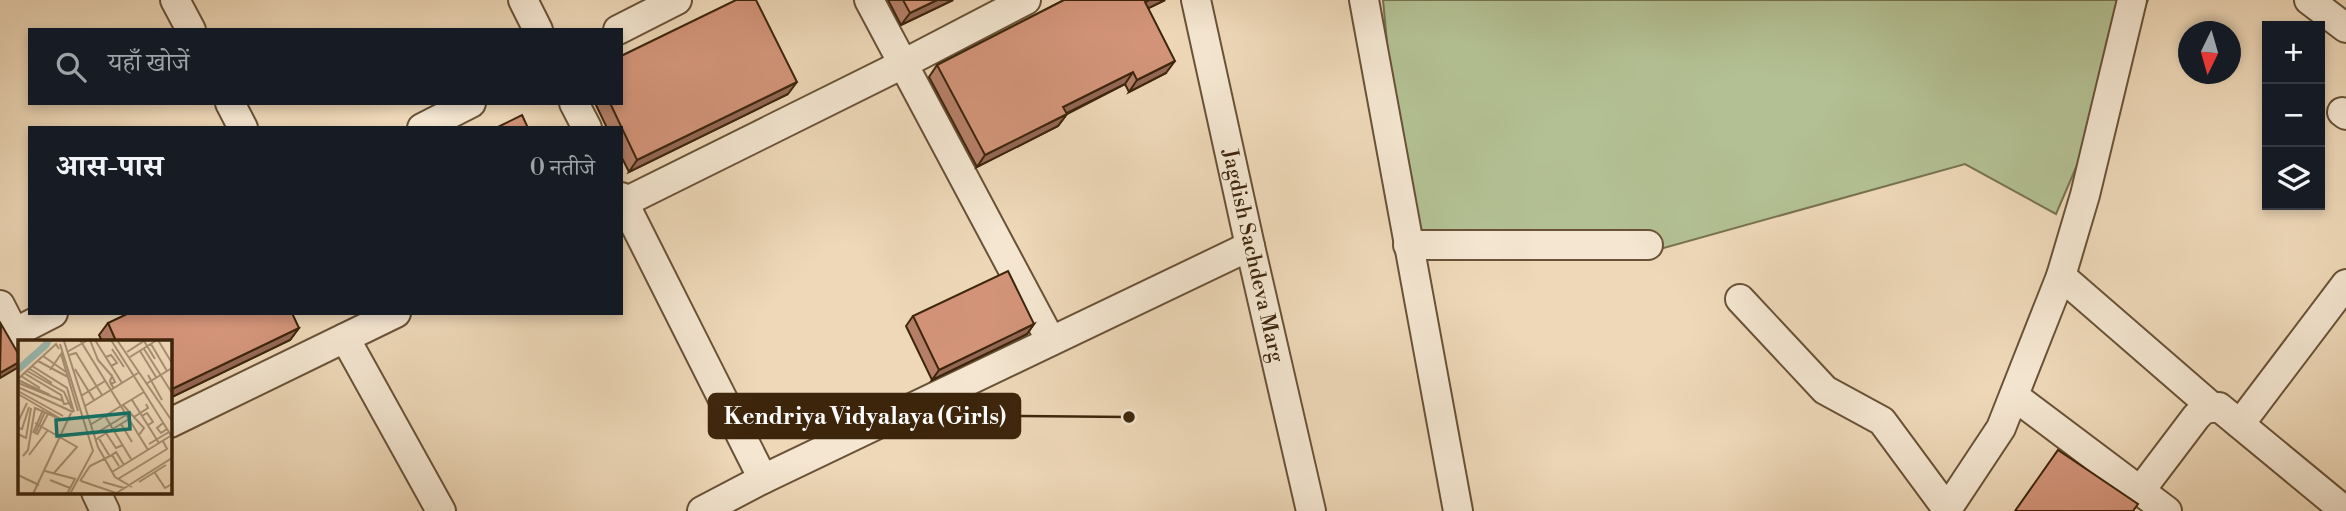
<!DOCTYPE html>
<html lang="hi">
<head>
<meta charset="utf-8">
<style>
  :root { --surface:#171b24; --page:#242831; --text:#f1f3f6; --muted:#9ea1a6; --line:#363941 }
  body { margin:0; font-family:"Libre Bodoni","Noto Serif Devanagari",serif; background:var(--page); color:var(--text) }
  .controls { position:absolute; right:21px; top:21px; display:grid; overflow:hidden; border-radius:0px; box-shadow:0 4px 10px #0003 }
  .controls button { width:63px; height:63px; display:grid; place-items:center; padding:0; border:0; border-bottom:2px solid var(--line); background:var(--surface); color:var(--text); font:35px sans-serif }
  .compass { position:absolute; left:2178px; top:21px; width:63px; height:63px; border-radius:50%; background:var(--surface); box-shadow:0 4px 10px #0003; rotate:185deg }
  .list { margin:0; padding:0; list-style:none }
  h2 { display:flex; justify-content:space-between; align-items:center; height:91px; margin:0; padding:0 28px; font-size:30px }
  h2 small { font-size:23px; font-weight:400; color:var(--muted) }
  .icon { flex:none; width:38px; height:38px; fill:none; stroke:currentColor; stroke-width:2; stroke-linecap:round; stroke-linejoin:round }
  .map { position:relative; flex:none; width:2346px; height:511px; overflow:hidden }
  .search { position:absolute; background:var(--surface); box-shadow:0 4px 10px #0003; left:28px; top:28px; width:595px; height:77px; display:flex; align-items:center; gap:18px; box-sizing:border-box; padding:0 24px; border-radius:0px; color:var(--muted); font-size:26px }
  .panel { position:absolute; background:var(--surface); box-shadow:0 4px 10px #0003; left:28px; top:126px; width:595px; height:189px; border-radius:0px }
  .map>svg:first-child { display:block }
  .green { fill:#b3c093; stroke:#787250; stroke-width:2 }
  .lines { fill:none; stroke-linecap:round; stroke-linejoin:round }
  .street-casing { stroke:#695237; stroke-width:32 }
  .street { stroke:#f4e6d1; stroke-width:28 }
  .wall { fill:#b57f68; stroke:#3d250c; stroke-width:2 }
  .shaded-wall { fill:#946855; stroke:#3d250c; stroke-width:2 }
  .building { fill:#d39479; stroke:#3d250c; stroke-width:2 }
  .labels { text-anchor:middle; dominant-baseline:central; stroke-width:7; stroke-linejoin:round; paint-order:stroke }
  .street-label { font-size:21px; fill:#3d250c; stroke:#f4e6d1 }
  .inset-road { fill:none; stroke:#a79073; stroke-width:2 }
  .view { fill:#0f766e; fill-opacity:0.15; stroke:#0f766e; stroke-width:3.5 }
  .inset-edge { fill:none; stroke:#3d250c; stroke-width:3.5 }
  .leader { fill:none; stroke:#3d250c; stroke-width:2.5 }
  .callout-dot { fill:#3d250c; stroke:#f4e6d1; stroke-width:2.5 }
  .callout { fill:#3d250c; stroke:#3d250c; stroke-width:2.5 }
  .callout-label { font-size:23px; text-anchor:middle; font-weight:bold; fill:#fff }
</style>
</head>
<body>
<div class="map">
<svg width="2346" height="511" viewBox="0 0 2346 511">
  <rect width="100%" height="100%" fill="#eed8b8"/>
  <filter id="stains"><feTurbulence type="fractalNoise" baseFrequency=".00286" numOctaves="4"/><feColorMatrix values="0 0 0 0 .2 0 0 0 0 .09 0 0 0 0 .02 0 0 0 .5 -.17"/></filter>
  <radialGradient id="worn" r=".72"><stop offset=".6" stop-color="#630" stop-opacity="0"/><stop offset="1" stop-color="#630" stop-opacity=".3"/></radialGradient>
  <path class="green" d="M1383 0H2148L2056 214 1965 164 1635 256 1406 245Z"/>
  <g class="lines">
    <defs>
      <g id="street">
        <path d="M175 0 191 30"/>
        <path d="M523 0 538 30"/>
        <path d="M869 0 1051 341"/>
        <path id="s1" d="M1196 0 1250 246 1311 511"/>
        <path d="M1364 0 1458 511"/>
        <path d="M2309 0 2346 28"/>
        <path d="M618 30 677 0"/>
        <path d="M230 103 243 128"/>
        <path d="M574 103 587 128"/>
        <path d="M2342 112 2346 115"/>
        <path d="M422 128 471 103"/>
        <path d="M621 197 763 479"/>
        <path d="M621 204 903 64 1026 0"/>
        <path d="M1408 245H1648"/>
        <path d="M2061 276 2212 407"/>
        <path d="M1740 299 1825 390 1882 421 1947 509"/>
        <path d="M0 305 19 342"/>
        <path d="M14 333 53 313"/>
        <path d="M345 338 441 511"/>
        <path d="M2014 396 2167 511"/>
        <path d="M170 423 396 313"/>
        <path d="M2240 424 2346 284"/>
        <path d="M2140 491 2196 417 2204 409 2219 407 2345 511"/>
        <path d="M96 492 105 511"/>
        <path d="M702 511 763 479 1250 246"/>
        <path d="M1946 511 2001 428 2061 276 2085 195 2132 0"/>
      </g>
    </defs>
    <use href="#street" class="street-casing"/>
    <use href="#street" class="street"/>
  </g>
  <g class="wall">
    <path d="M888 0H953L901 25Z"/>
    <path d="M1064 0H1165L1148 8 1166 73 1129 92 1125 84 1067 114 1058 126 977 167 929 77 937 65Z"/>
    <path d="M788 94 629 172 621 156V128H607L595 103H621Z"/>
    <path d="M913 316 1034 324 1027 334 932 380 906 326Z"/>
    <path d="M108 323 299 328 290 340 170 398V341H102L99 335Z"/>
  </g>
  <g class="shaded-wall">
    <path d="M937 0H953L901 25 910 13Z"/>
    <path d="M1149 0H1165L1137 14 1145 2Z"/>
    <path d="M1175 61 1166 73 1129 92 1137 80Z"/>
    <path d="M1133 72 1125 84 1055 119 1063 107Z"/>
    <path d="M797 82 788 94 629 172 637 160Z"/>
    <path d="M1067 114 1058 126 977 167 985 155Z"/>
    <path d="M1034 324 1027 334 932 380 939 370Z"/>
    <path d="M299 328 290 340 170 398V390Z"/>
    <path d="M19 362V365L17 368 0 378V373Z"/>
  </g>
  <g class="building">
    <path d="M736 0H756L797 82 637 160 610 103H621V56Z"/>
    <path d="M903 0H937L910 13Z"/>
    <path d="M1064 0H1149L1145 2 1175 61 1137 80 1133 72 1063 107 1067 114 985 155 937 65Z"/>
    <path d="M522 115 528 128H496Z"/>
    <path d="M1008 271 1034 324 939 370 913 316Z"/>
    <path d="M129 313H292L299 328 170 390V341H116L108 323Z"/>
    <path d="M1 324 19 355V362L0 373Z"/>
    <path d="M2058 450 2138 504 2133 511H2015Z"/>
  </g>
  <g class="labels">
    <g class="street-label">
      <text stroke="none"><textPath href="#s1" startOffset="262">Jagdish Sachdeva Marg</textPath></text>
    </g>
  </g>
  <g transform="translate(18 340)">
    <rect width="154" height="154" fill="#eed8b8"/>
    <path d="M28 0H34L31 7 0 34V25Z" fill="#99b9b1"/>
    <path class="inset-road" d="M62 0 130 110M72 0 80 20 94 36M77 0 104 43M93 0 126 52M99 0 154 81M140 0 154 23M46 1 80 107 97 137 114 147M42 4 75 111 52 154M133 4 149 31M94 9 106 27M126 9 154 53M122 11 138 37M49 12 70 0M109 12 126 1 137 19M51 15 58 13 84 55M25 16 48 32M88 17 93 15 99 23 93 26M112 17 139 0M20 21 50 37M14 26 38 4 41 9M12 29 34 43M57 29 76 60M32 30 43 14 60 71M9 31 46 52 54 69M6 33 43 55 46 64 52 63M130 35 144 60M3 36 22 48M0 39 14 26 49 48 56 72M0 40 32 55M0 43 45 61M93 44 97 42 94 36 92 41 93 44 95 47 96 48M128 44 154 28M0 47 55 72M0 51 45 76M0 54 43 79M63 56 87 41M114 60 141 103M105 65 126 88 121 95M67 66 120 33M87 76 113 119M124 76 129 73 135 82 130 85M116 77 130 68 128 64M0 82 9 63M17 83 59 107 36 133M145 83 139 88 143 93 149 89M103 84 114 102M72 85 126 52 154 97M0 88 4 89 11 67M15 93 25 70M88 93 98 108 105 105M0 94 8 98 13 68M17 94 27 72M19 95 30 74M75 95 108 75M80 97 91 115M77 100 111 79M131 104 151 92M11 115 30 90M5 116 10 110 17 68 44 80M101 126 94 115 98 112 106 125M27 131 57 139 49 154M94 132 154 95M137 133 147 148 154 144M0 135 21 145M100 139 149 109 145 101M32 140 52 148M62 141 72 126 94 115M63 141 98 153M85 142 106 148M121 142 148 125M15 154 53 73M97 154 154 118"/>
    <path class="view" d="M111 73 112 89 39 96 38 80Z"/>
    <rect width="154" height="154" class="inset-edge"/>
  </g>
  <path class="leader" d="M1129 417L1020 416"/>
  <circle class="callout-dot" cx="1129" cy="417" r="7"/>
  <rect class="callout" x="709" y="394" width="311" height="44" rx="7"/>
  <g class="callout-label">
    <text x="865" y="424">Kendriya Vidyalaya (Girls)</text>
  </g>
  <rect width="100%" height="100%" filter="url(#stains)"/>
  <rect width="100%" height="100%" fill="url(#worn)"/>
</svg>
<div class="controls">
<button>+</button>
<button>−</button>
<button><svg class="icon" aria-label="layers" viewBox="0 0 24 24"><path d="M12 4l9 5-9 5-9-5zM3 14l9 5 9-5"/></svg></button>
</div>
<svg class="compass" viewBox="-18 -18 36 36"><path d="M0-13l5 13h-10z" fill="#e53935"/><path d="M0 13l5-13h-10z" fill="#9ea1a6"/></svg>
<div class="search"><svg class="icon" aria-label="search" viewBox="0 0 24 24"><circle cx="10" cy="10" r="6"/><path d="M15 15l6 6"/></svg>यहाँ खोजें</div>
<section class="panel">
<h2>आस-पास<small>0 नतीजे</small></h2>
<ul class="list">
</ul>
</section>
</div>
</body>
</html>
